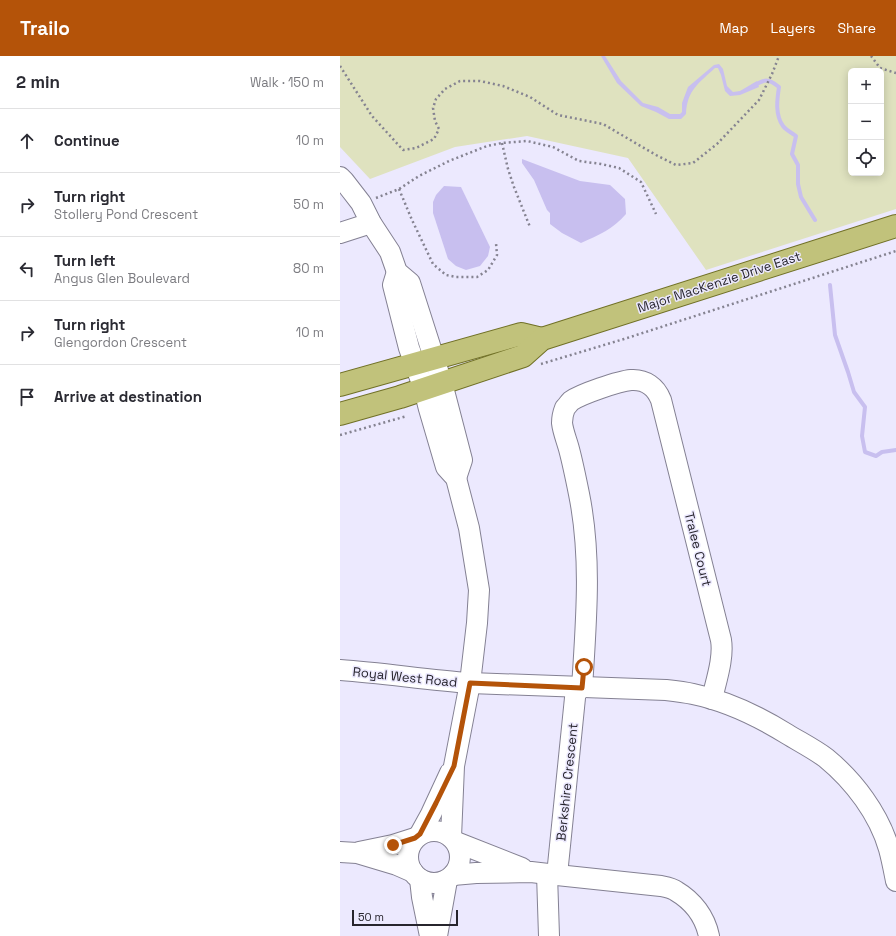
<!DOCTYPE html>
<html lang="en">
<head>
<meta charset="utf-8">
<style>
  :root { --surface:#fff; --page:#f2f2f3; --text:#2b2b33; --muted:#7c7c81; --line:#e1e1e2; --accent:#b45309 }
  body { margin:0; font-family:"Space Grotesk",sans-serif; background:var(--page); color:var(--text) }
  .controls { position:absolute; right:12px; top:12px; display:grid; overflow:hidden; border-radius:6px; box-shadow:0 2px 10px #0003 }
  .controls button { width:36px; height:36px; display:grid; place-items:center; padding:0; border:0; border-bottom:1px solid var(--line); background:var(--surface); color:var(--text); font:20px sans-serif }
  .scale { position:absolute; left:12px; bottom:10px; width:106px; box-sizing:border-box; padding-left:4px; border:2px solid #27252d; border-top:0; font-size:11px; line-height:14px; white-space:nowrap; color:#27252d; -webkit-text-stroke:3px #ece9fe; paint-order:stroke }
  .stop { position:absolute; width:12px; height:12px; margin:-9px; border:3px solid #b45309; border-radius:50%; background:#fff }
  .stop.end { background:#b45309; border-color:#fff; box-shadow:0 1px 4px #0008 }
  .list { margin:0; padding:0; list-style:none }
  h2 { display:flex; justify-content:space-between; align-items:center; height:52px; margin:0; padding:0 16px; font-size:17px }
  h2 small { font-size:13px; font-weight:400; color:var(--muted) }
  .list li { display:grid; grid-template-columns:26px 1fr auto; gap:12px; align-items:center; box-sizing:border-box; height:64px; padding:0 16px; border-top:1px solid var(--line) }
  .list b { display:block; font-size:15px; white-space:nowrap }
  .list p { margin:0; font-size:13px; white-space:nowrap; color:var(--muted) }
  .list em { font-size:13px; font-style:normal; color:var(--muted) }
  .icon { flex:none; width:22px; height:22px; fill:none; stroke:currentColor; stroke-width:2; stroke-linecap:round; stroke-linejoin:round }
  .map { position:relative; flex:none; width:556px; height:880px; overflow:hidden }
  header { display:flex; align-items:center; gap:24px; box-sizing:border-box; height:56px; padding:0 20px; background:var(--accent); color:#fff }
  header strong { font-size:19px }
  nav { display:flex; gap:22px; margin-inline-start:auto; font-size:14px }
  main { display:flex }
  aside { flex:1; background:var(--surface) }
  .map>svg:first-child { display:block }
  .green { fill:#dfe2bf; fill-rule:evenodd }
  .water { fill:#c8bfef }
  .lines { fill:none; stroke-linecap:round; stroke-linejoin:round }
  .stream { stroke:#c8bfef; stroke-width:4 }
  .minor-casing { stroke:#848193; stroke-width:22 }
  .major-casing { stroke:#707026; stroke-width:24 }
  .path { stroke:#858391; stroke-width:2.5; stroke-dasharray:2 3; stroke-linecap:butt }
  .minor { stroke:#fff; stroke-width:20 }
  .major { stroke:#c1c27b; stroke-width:22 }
  .route { stroke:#b45309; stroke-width:5 }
  .labels { text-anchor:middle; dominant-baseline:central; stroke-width:3; stroke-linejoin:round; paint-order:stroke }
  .street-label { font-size:13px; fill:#27252d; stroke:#ece9fe }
</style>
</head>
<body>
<header>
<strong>Trailo</strong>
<nav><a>Map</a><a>Layers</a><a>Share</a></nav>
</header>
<main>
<aside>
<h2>2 min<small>Walk · 150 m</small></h2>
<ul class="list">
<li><svg class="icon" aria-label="ahead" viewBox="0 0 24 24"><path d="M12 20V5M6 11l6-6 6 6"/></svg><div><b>Continue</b></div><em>10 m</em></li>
<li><svg class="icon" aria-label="right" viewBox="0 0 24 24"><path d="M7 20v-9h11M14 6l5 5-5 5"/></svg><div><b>Turn right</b><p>Stollery Pond Crescent</p></div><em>50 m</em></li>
<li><svg class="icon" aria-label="left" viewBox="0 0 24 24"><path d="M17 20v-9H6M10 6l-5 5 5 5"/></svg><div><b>Turn left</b><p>Angus Glen Boulevard</p></div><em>80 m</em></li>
<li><svg class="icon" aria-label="right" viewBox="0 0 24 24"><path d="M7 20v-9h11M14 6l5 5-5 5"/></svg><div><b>Turn right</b><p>Glengordon Crescent</p></div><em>10 m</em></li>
<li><svg class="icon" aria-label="arrive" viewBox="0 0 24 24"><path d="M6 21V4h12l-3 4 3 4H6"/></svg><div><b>Arrive at destination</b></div></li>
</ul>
</aside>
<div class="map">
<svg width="556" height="880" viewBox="0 0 556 880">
  <rect width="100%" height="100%" fill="#ece9fe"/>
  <path class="green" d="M0 0H556V153L366 214 288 102 187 80 115 91 30 123 0 91ZM511 15H541V117H511Z"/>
  <g class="water">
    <path d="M261 0H265L281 25 303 47 318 51 330 58H340L342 56V47L348 31 374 9 379 8 383 13 387 30 393 36 400 35 417 25 419 31 400 39 390 40 385 35 381 19 378 12H375C359 27 347 34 346 58L341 63H329L316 56 301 50 277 27Z"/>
    <path d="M182 103 240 125 270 129 285 143 286 158C273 173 259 179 241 187L222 177 210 168V157L207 154 194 124 182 107Z"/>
    <path d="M104 130 121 131 150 191 148 200 140 210 126 214 116 210 108 203 93 157V146L96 139Z"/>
  </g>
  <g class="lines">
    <g class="stream">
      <path d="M413 30C425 23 428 22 439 31 437 44 435 59 443 70 446 74 452 77 456 80L452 98 458 109V128L461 141 475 164"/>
      <path d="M490 229 495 279 508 316 514 336 525 351 522 380 525 396 536 400 542 396 556 394"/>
    </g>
    <defs>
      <g id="minor">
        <path d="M0 121 4 125 21 147 31 167 50 196 57 216 70 227 102 327 122 404 116 422"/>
        <path d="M0 177 31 167"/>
        <path d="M57 216 53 229 69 292 84 333 89 353 106 411 116 422 129 472 139 534 137 567 130 627 114 710 111 781"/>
        <path d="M0 614C44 617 87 624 130 627L326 634C335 635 344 636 353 638 387 645 418 660 447 678 460 686 474 693 486 702 514 725 539 758 549 793 552 804 554 815 556 825"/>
        <path d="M242 632C246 567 252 502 239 438 236 423 233 408 229 393 227 385 223 376 222 367 222 362 223 357 225 352 227 350 229 347 231 345 241 338 279 325 291 324 305 323 316 331 321 344L381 584C384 602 376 625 372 643"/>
        <circle cx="94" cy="801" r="26"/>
        <path d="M80 778 91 758 110 717"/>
        <path d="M116 786 182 812"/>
        <path d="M0 796 17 797 57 809 73 816"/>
        <path d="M19 796 53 789 75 782"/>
        <path d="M207 818 209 880"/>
        <path d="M113 819 136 817 191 816 217 819 321 830C326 831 332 832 336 835 353 845 365 861 369 880"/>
        <path d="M217 819 236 632"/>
        <path d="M80 823 82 841 90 880"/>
        <path d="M97 880 107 824"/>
      </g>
      <g id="major">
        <path d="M0 329 181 278 202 283"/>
        <path d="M0 358 60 341 183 300 202 283 556 170"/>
      </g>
    </defs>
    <use href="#minor" class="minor-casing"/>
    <use href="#major" class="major-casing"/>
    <g class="path">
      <path d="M531 0 540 12 556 17"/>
      <path d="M0 10 32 60 63 94 76 92 94 83 99 73 95 65 93 52 96 43 105 33 120 25H140L163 30 190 41 218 59 263 68 316 99 336 109 353 107 377 88 419 44 432 18 439 0"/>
      <path d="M162 87 168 113 174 131 190 171"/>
      <path d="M59 133 72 164 93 208 106 219 116 221H137L148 214 157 199 156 187"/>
      <path d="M36 142 59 133 79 120 109 105 147 90 162 87 187 85 213 91 239 105 261 108 279 112 301 126 316 158"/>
      <path d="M201 308 284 283 556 195"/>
      <path d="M0 379 67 360"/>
    </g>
    <use href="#minor" class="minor"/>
    <use href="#major" class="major"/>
  </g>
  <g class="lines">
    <path class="route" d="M53 789 75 782 80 778 96 747 114 710 130 627 242 632 244 611"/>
  </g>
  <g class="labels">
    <g class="street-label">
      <text transform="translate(379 226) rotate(-18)">Major MacKenzie Drive East</text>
      <text transform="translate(358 493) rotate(76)">Tralee Court</text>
      <text transform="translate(65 621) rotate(6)">Royal West Road</text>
      <text transform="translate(227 726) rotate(-84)">Berkshire Crescent</text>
    </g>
  </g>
</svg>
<div class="controls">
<button>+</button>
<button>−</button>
<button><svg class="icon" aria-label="locate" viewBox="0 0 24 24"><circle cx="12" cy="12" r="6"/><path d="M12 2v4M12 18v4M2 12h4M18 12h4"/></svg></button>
</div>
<div class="scale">50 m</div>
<div class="stop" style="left:244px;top:611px"></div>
<div class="stop end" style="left:53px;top:789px"></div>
</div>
</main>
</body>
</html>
